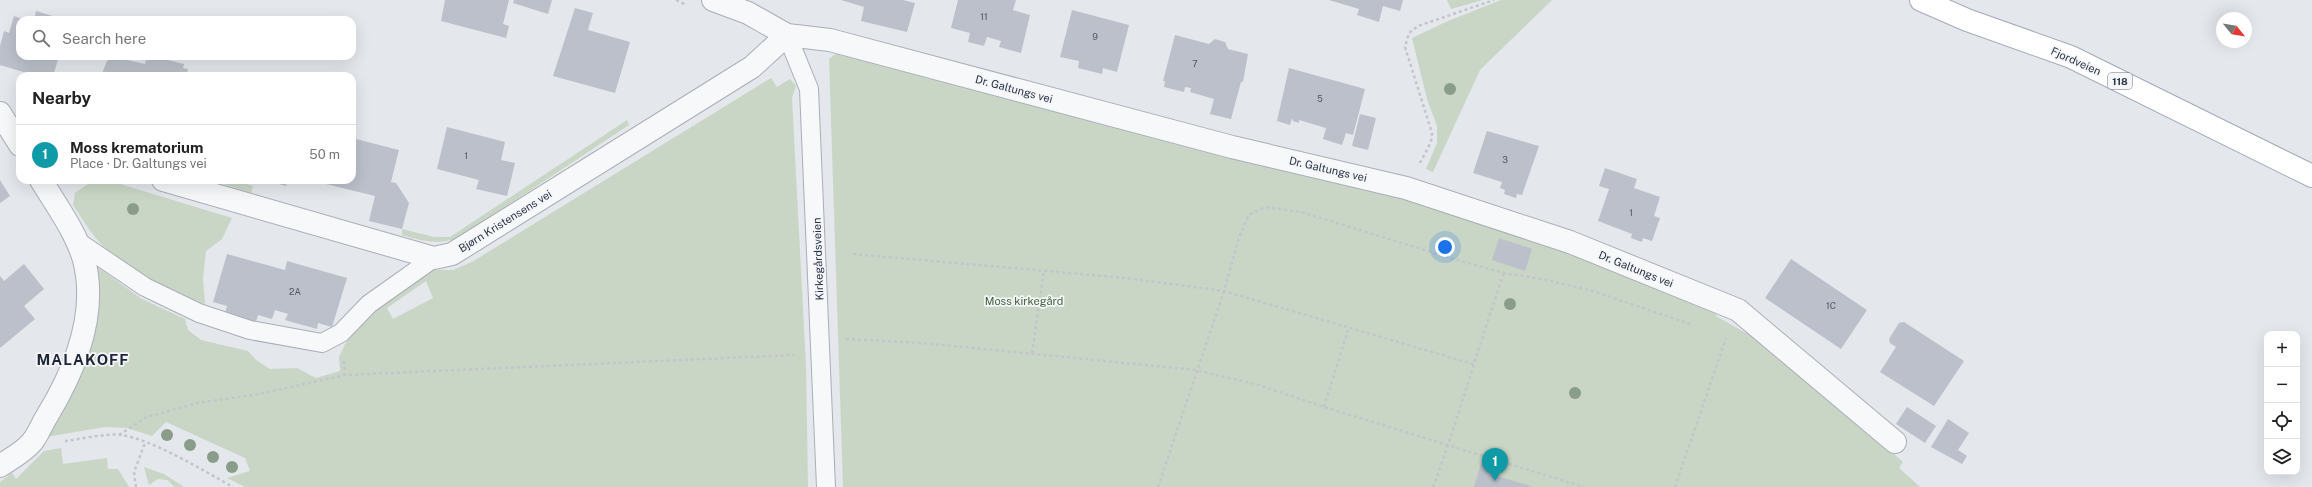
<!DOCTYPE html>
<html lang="en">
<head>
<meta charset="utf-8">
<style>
  :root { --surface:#fff; --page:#f6f6f6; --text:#222; --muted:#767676; --line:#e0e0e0; --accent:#2563eb }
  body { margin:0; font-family:"Public Sans",sans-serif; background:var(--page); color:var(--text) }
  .controls { position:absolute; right:12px; bottom:12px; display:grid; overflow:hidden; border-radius:8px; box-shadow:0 4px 16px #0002 }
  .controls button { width:36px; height:36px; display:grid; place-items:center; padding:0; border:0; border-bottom:1px solid var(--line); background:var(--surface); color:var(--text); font:20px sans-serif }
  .compass { position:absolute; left:2216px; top:12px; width:36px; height:36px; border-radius:50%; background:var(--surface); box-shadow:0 4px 16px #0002; rotate:120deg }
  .you { position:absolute; left:1445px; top:247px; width:14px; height:14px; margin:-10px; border:3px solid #fff; border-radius:50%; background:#1a73e8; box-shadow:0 0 0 6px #1a73e833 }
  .badge { display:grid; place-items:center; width:26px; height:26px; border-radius:50%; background:var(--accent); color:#fff; font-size:13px; font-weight:700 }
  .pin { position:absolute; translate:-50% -33px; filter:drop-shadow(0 1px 2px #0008) }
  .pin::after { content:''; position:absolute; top:21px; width:14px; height:12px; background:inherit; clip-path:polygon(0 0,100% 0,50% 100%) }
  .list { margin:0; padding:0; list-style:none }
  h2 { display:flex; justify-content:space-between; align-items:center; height:52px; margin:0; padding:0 16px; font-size:17px }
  h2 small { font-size:13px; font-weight:400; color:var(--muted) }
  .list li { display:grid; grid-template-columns:26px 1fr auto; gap:12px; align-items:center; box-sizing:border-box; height:60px; padding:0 16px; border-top:1px solid var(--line) }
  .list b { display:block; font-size:15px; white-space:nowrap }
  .list p { margin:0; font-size:13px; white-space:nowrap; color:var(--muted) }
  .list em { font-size:13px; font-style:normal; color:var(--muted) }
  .icon { flex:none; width:22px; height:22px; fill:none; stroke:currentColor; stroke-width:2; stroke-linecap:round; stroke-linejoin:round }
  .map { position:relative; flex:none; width:2312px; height:487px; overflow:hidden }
  .search { position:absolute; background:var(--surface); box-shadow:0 4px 16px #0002; left:16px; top:16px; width:340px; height:44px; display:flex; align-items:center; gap:10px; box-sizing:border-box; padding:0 14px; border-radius:12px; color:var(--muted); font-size:15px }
  .panel { position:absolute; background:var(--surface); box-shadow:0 4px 16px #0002; left:16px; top:72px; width:340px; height:112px; border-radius:12px }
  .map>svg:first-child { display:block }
  .green { fill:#c9d6c5; fill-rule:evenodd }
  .building { fill:#bbc0ca }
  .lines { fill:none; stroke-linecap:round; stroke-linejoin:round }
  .service-casing { stroke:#a9aeb7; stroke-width:20 }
  .minor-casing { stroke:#a9aeb7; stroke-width:24 }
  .primary-casing { stroke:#a3abb8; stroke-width:24 }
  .path { stroke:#c2c5cb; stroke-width:2.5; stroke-dasharray:3 3; stroke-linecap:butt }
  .service { stroke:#f7f8fa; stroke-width:18 }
  .minor { stroke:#f7f8fa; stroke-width:22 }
  .primary { stroke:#fff; stroke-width:22 }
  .tree { fill:#899d89 }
  .labels { text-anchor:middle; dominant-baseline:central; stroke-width:3.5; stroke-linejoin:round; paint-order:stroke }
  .number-label { font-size:9px; fill:#4f5766 }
  .shield { fill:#f4f6f9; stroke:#676e7b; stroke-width:1 }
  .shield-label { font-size:10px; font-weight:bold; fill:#2b3445 }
  .street-label { font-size:11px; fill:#2b3445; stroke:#f4f6f9 }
  .park-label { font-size:11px; fill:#3f6138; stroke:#f4f6f9 }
  .district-label { font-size:15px; font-weight:bold; letter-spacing:1px; fill:#1d2536; stroke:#f4f6f9 }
</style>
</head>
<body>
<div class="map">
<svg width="2312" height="487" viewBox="0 0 2312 487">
  <rect width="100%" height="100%" fill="#e4e7ec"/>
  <g class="green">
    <path d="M1447 0H1483L1451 9Z"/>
    <path d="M1501 0H1552L1480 70 1433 172 1426 169 1437 143V126L1427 99 1412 38 1448 21Z"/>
    <path d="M838 52 1399 198 1498 227 1718 307 1716 316 1746 333 1750 327 1903 462 1899 468 1920 487H843L829 59Z"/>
    <path d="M771 78 777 87 790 79 796 86 792 98 806 366 808 487H245L227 478 250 471 245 458 166 422 152 436 127 428 105 427 46 437 96 266 142 299 185 319 188 330 201 340 248 351 256 360 270 369 297 368 316 378 340 371 339 357 345 344 363 322 386 302 434 270H453L472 262ZM426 281 433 298 393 319 387 308Z"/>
    <path d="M627 120 629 125 458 238C438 245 422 241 402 235V229L434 237H450Z"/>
    <path d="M94 180H107L232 218 222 239 206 251 203 278 205 304C165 289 122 270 94 236 86 226 80 215 73 205L75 193Z"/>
    <path d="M211 180H233L253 186 251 193Z"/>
    <path d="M61 448 63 464 107 458 108 469H118L129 487H0V482L12 473 16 479 44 451Z"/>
    <path d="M144 467 164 474 184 487H175L167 480 158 479 149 485Z"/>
  </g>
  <g class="building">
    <path d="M445 0H509L503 24 509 26 506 38 441 21Z"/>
    <path d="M514 0H552L548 14 513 3Z"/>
    <path d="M841 0H903L915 3 907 32 861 21 864 7Z"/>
    <path d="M958 0H1016L1013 10 1030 15 1021 53 999 47 1001 41 987 37 984 46 968 42 970 33 951 28Z"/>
    <path d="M1329 0H1403L1400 11 1383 6 1379 22 1357 15 1359 9Z"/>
    <path d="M575 8 593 13 588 30 630 42 615 93 553 76Z"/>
    <path d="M1072 10 1129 25 1117 72 1103 68 1102 74 1078 68 1079 61 1060 57Z"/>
    <path d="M36 11 66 20H34Z"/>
    <path d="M14 16 25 20H20V56H59L53 76H37L0 65V46L4 31 9 33Z"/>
    <path d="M1175 35 1209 44 1215 39 1225 42 1228 49 1248 54 1243 82H1241L1231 119 1210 114 1214 99 1190 92 1191 88 1185 87 1184 92 1164 87 1165 81H1163Z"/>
    <path d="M109 56 145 64 147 56H151L184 64 183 68 188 69 186 76H101Z"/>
    <path d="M1289 68 1365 89 1353 135 1346 133 1342 145 1323 139 1326 128 1299 120V123L1293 121 1292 118 1290 125 1277 121Z"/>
    <path d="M1360 114 1376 118 1368 150 1352 146Z"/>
    <path d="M447 127 505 142 501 160 515 163 507 196 476 189 479 180 437 169Z"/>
    <path d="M1487 131 1539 146 1522 195 1517 194 1516 198 1504 194 1505 190 1500 188 1502 182 1473 173Z"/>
    <path d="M352 138 399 150 391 182 396 183 409 203 402 229 369 221 375 196 322 183V180H352Z"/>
    <path d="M1605 168 1637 179 1634 188 1660 197 1654 216 1660 218 1652 241 1643 238 1642 242 1631 238 1632 234 1598 221 1609 189 1599 186Z"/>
    <path d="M0 180 10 196 0 203Z"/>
    <path d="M265 180H287L286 186Z"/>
    <path d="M1499 238 1532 249 1525 271 1492 260Z"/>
    <path d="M227 254 285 270 287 261 347 278 332 327 318 323 317 329 285 320 288 314 275 310 272 319 258 315 256 322 225 313 227 306 213 302Z"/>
    <path d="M1791 259 1867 310 1841 349 1765 298Z"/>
    <path d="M24 264 44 289 24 306 35 319 0 348V276L4 281Z"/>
    <path d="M1904 322 1964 361 1934 406 1880 372 1896 347 1890 343 1889 339 1899 323Z"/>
    <path d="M1907 407 1936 426 1925 443 1896 424Z"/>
    <path d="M1948 419 1969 433 1958 450 1967 456 1962 464 1931 447Z"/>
    <path d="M1481 464 1493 468 1491 474 1533 487H1474Z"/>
  </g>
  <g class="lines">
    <defs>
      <g id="service">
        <path d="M787 35 809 89 826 487"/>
        <path d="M77 241 145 287 199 313 250 330 322 343 341 333 369 304 434 258"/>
      </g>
      <g id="minor">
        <path d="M713 0 748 13 787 35 830 40 1232 147 1406 188 1570 242 1738 310 1895 442"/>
        <path d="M0 113 20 145"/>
        <path d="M163 180 434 258 452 254 752 67 787 35"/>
        <path d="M0 466C10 459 24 452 32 442 38 435 42 424 47 416 75 370 98 314 84 260 76 232 56 205 41 180"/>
      </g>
      <path id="primary" d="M1921 0 1967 20 2071 57 2312 176"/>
    </defs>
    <use href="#service" class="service-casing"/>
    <use href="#minor" class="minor-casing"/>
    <use href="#primary" class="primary-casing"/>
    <g class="path">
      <path d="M676 0 686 5"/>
      <path d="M1420 163 1431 142 1432 133 1405 47 1409 33 1418 26 1494 0"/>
      <path d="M853 254 1126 278 1224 291 1473 364"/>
      <path d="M846 339 922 343 1196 370 1259 385 1324 407 1584 487"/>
      <path d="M1032 353 1044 271"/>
      <path d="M344 361 345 375"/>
      <path d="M1324 407 1349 327"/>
      <path d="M119 435 147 417 198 403 259 394 345 375 794 355"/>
      <path d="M65 441C83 439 104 433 121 435 152 439 204 471 233 487"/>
      <path d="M136 487 134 472 145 443"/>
      <path d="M1158 487 1224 291 1239 237 1249 215 1265 207 1301 212 1457 260 1504 273 1542 279 1593 291 1690 324"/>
      <path d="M1433 487C1459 417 1479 344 1504 273"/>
      <path d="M1675 487 1726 338"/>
    </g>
    <use href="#service" class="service"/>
    <use href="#minor" class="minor"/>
    <use href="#primary" class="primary"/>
  </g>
  <g class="tree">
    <circle cx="1450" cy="89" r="6"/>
    <circle cx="133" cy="209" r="6"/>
    <circle cx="1510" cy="304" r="6"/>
    <circle cx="1575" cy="393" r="6"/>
    <circle cx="167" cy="435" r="6"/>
    <circle cx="190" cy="445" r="6"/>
    <circle cx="213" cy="457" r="6"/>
    <circle cx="232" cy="467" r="6"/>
  </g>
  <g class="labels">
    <g class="number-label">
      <text x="984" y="16">11</text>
      <text x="1095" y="36">9</text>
      <text x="1195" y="63">7</text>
      <text x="1320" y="98">5</text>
      <text x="466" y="155">1</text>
      <text x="1505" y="159">3</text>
      <text x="1631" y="212">1</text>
      <text x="295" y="291">2A</text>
      <text x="1831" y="305">1C</text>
    </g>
    <rect class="shield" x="2108" y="73" width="24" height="16" rx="3"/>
    <g class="shield-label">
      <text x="2120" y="81">118</text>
    </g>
    <g class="street-label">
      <text transform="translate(2076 61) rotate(24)">Fjordveien</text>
      <text transform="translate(1014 89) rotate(15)">Dr. Galtungs vei</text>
      <text transform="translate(1328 169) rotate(13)">Dr. Galtungs vei</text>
      <text transform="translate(505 221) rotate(-32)">Bjørn Kristensens vei</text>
      <text transform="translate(818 259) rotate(-92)">Kirkegårdsveien</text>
      <text transform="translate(1636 269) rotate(22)">Dr. Galtungs vei</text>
    </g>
    <g class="park-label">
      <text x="1024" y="301">Moss kirkegård</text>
    </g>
    <g class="district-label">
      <text x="83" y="359">MALAKOFF</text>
    </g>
  </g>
</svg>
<div class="controls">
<button>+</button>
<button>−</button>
<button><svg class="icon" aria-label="locate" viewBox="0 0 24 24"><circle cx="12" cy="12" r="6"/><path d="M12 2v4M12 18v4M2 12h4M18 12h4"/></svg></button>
<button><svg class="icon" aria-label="layers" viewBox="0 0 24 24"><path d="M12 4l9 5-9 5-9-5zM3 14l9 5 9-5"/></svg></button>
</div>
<svg class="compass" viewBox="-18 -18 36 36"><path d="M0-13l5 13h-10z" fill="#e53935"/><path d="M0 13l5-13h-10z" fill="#767676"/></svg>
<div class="you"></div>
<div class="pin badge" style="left:1495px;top:481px;background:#0f9aa8">1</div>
<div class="search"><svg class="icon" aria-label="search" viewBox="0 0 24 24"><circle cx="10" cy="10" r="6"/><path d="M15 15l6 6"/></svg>Search here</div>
<section class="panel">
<h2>Nearby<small></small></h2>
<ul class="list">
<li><span class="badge" style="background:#0f9aa8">1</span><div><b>Moss krematorium</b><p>Place · Dr. Galtungs vei</p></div><em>50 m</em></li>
</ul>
</section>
</div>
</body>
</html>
